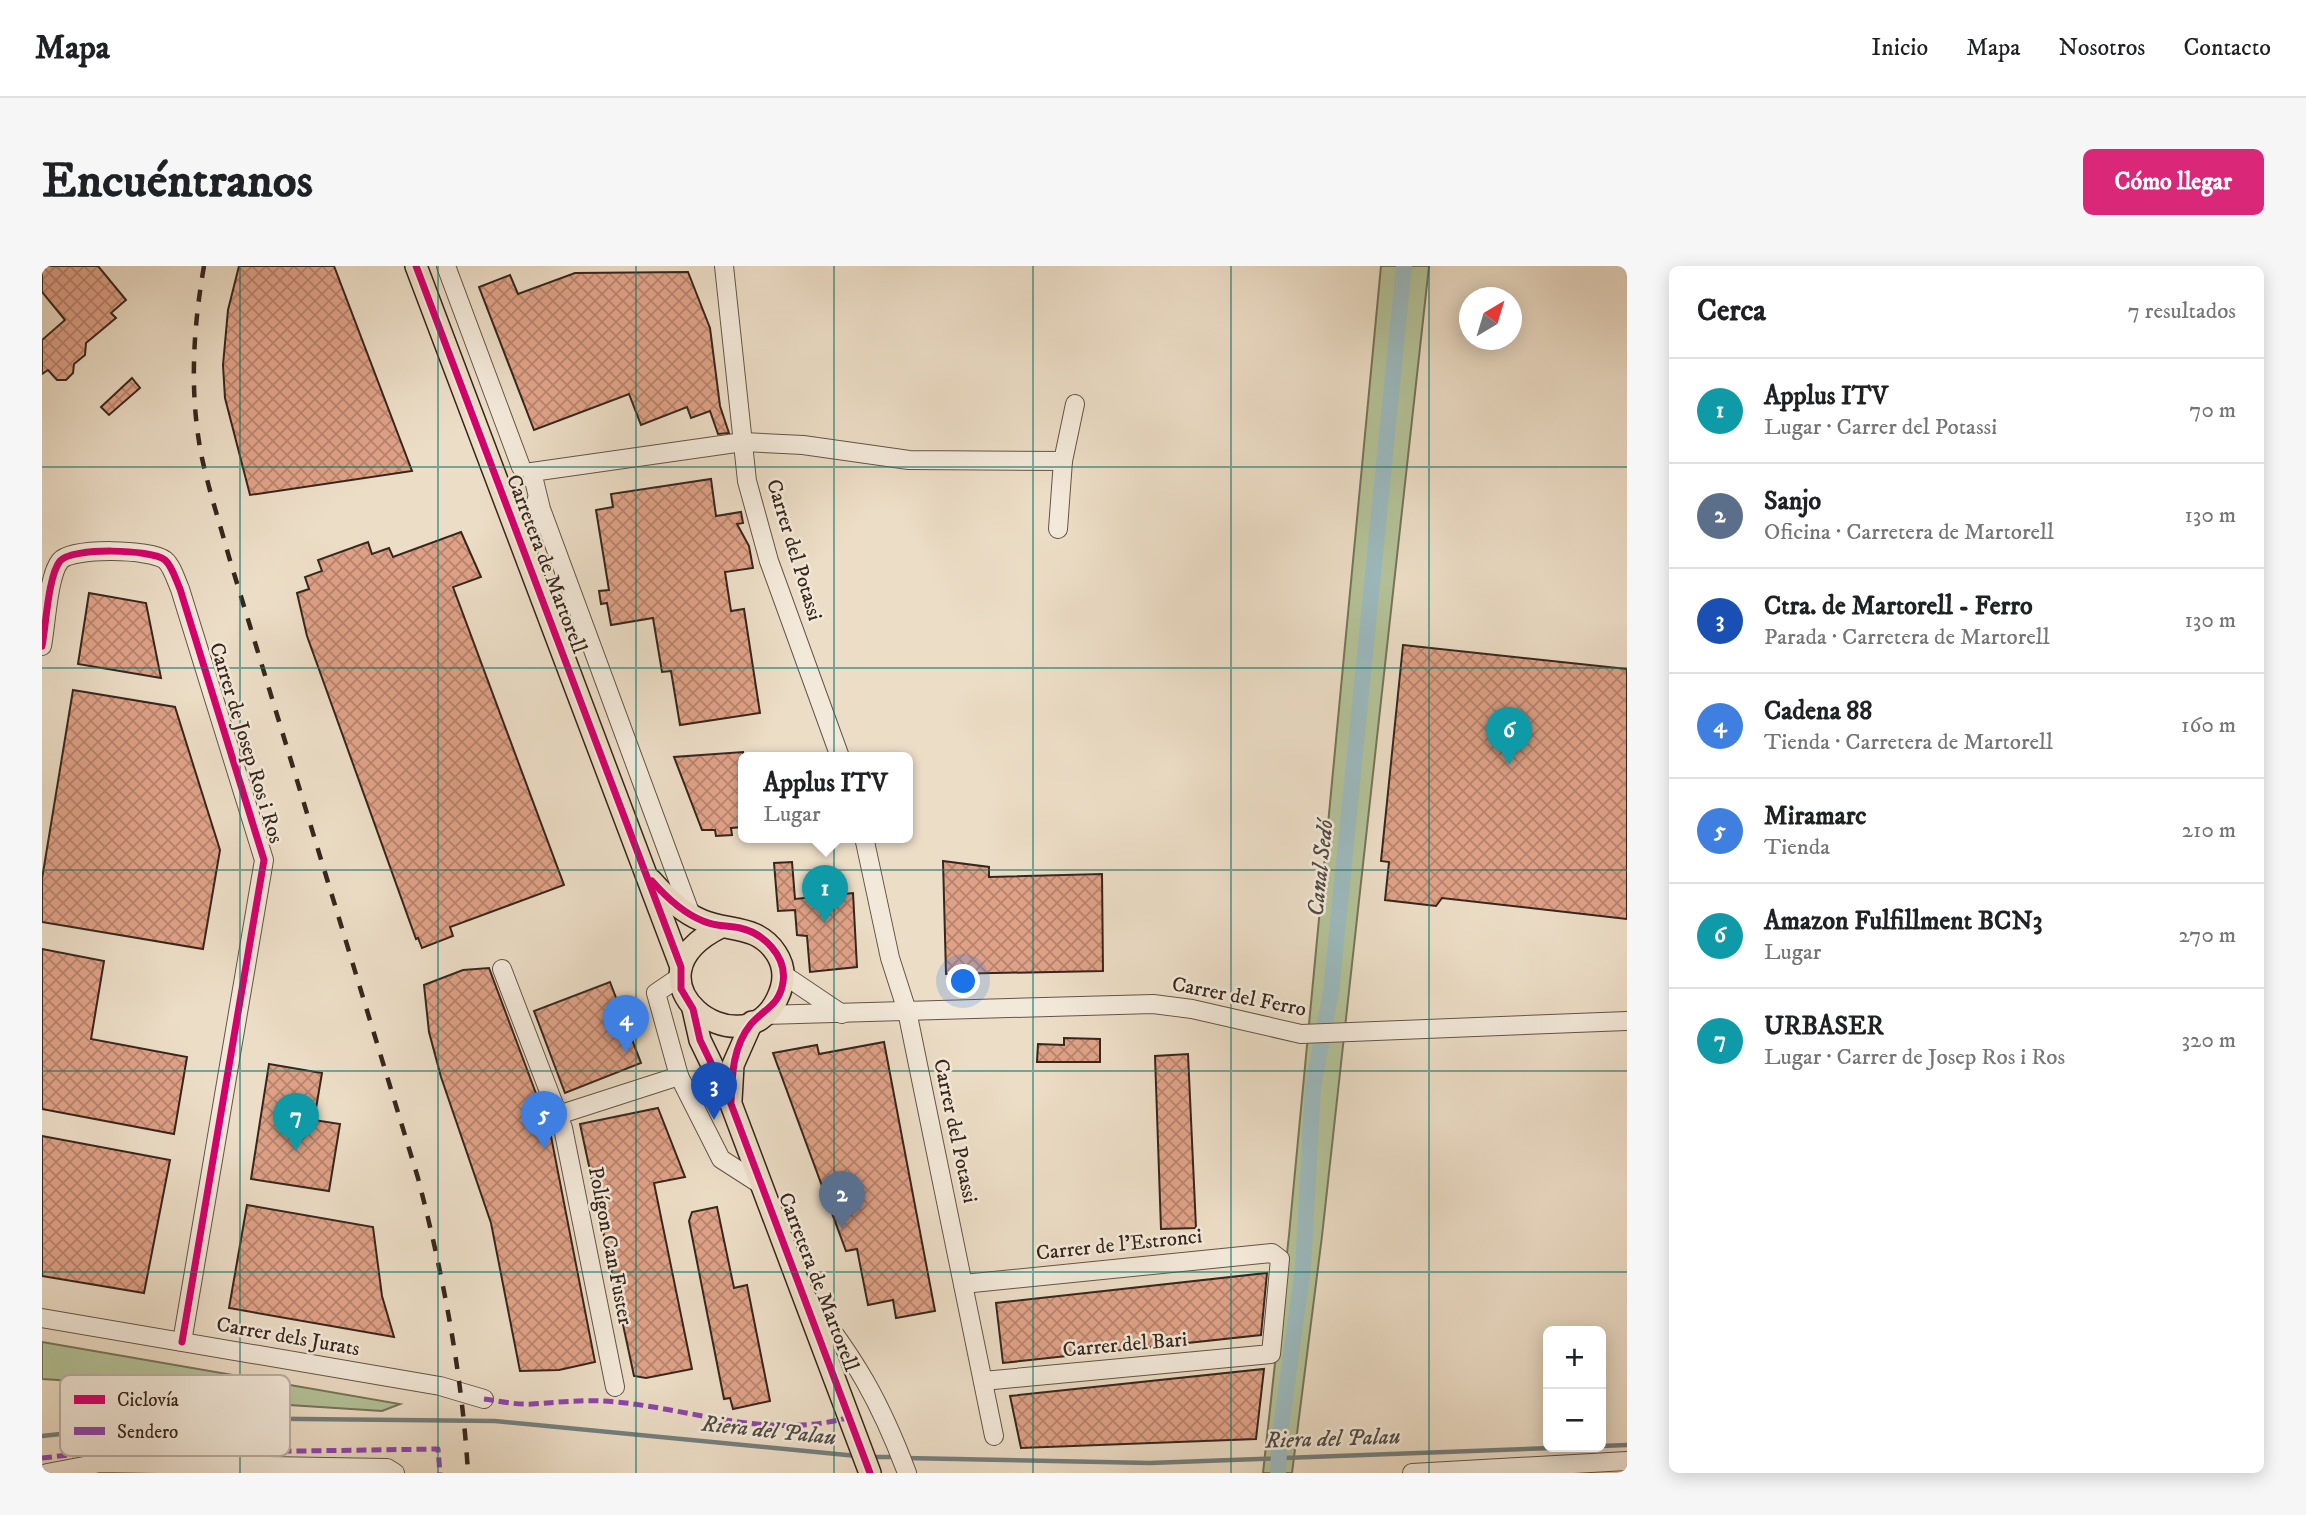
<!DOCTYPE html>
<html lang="es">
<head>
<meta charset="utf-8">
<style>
  :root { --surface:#fff; --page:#f6f6f6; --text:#202124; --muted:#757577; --line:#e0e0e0; --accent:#db2777 }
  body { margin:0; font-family:"IM FELL DW Pica",serif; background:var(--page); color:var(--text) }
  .controls { position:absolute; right:21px; bottom:21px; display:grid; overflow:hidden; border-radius:10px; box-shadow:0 4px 18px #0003 }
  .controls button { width:63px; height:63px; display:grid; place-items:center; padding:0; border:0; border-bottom:2px solid var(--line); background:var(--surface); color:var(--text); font:35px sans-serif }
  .compass { position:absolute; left:1417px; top:21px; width:63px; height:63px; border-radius:50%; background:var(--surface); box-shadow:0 4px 18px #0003; rotate:38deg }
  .you { position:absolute; left:922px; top:716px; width:24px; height:24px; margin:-18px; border:5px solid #fff; border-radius:50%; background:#1a73e8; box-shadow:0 0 0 10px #1a73e833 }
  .badge { display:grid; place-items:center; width:46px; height:46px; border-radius:50%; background:var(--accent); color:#fff; font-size:23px; font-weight:700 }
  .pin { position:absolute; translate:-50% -58px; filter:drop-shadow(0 2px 4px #0008) }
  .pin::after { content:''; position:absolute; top:37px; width:24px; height:21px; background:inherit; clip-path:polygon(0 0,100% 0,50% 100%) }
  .popup { position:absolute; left:696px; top:486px; width:175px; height:91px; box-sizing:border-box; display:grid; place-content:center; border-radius:10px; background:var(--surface); filter:drop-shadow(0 2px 5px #0005); font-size:23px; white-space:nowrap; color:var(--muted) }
  .popup b { font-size:26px; color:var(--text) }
  .popup::after { content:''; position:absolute; left:50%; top:100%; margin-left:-14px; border:14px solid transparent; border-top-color:var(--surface) }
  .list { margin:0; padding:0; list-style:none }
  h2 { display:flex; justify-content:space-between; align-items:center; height:91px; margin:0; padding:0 28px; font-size:30px }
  h2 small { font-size:23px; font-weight:400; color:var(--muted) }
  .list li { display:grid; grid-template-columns:46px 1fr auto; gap:21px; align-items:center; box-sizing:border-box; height:105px; padding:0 28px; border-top:2px solid var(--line) }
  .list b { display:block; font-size:26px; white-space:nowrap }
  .list p { margin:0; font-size:23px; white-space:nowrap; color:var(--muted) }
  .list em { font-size:23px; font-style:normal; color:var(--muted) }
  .map { position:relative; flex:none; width:1585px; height:1207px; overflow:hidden; border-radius:10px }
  header { display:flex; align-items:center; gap:42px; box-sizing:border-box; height:98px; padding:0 35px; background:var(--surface); border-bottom:2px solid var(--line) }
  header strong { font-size:33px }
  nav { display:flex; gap:38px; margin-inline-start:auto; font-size:24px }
  .intro { display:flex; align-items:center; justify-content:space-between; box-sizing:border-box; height:168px; padding:0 42px }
  h1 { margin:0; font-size:49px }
  .button { padding:18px 32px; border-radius:10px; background:var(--accent); color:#fff; font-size:24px; font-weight:700 }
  main { display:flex; gap:42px; padding:0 42px }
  aside { flex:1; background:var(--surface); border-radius:10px; box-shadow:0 4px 18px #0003 }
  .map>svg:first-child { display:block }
  .grass { fill:#b4c298; stroke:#76745a; stroke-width:2 }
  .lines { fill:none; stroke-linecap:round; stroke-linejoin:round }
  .stream { stroke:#747f7e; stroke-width:4.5 }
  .canal { stroke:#9cbabe; stroke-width:16 }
  .building { fill:url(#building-cross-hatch); stroke:#37261d; stroke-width:2 }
  .minor-casing { stroke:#645447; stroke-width:20 }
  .major-casing { stroke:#37261d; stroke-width:24 }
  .minor { stroke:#f3e9da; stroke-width:18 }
  .major { stroke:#ecddc6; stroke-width:21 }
  .rail { stroke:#37261d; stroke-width:4.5; stroke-dasharray:12 12; stroke-linecap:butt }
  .quiet { stroke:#8e44ad; stroke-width:5; stroke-dasharray:10 5; stroke-linecap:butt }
  .cycleway-casing { stroke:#f3e9da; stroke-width:11 }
  .cycleway { stroke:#d6006c; stroke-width:7 }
  .grid { fill:none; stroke:#0f766e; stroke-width:2; stroke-opacity:0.55 }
  .labels { text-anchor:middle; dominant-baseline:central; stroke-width:5; stroke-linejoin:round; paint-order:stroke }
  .street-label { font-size:21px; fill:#37261d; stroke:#f3e9da }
  .water-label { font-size:23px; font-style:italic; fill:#504b45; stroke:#f3e9da }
  .key { fill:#f3e9da; stroke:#bbaea1; stroke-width:2 }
  .key-label { font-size:19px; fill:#37261d }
</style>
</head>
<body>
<header>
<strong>Mapa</strong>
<nav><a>Inicio</a><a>Mapa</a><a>Nosotros</a><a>Contacto</a></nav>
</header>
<div class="intro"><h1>Encuéntranos</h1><a class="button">Cómo llegar</a></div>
<main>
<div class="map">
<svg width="1585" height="1207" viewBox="0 0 1585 1207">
  <defs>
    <pattern id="building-cross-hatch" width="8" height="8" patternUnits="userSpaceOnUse" patternTransform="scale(1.75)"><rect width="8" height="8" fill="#e0a287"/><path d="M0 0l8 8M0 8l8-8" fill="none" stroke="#b6846e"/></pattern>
  </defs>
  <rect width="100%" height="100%" fill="#ecddc6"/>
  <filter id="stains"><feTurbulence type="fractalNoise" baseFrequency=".00286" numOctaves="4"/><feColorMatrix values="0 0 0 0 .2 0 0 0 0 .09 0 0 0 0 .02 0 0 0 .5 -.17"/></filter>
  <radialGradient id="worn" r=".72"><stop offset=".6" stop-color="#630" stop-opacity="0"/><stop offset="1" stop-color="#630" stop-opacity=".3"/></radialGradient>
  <g class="grass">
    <path d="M1339 0H1387L1280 970 1250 1207H1221L1247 969Z"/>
    <path d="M0 1076 358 1138 340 1145 247 1139 128 1121 0 1113Z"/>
  </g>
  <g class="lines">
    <g class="stream">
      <path d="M0 1170 167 1152 453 1155 815 1190"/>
      <path d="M1559 1180 1585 1179"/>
      <path d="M828 1191H854"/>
      <path d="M863 1192 1108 1197 1537 1181"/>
    </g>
    <path class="canal" d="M1236 1207 1238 1168 1261 1002 1271 821 1289 726 1362 0"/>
  </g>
  <g class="building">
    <path d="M0 0H56L84 34 69 47 74 52 44 77 43 89 32 98 31 107 24 114H15L6 104 0 108V74L23 54 0 26Z"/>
    <path d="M197 0H292L370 205 208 229 183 132 181 99 186 44Z"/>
    <path d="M646 6 668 62 678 140 687 167 676 168 668 145 649 152 645 141 599 159 587 128 492 164 437 21 468 9 476 28 533 7Z"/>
    <path d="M90 112 98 122 67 149 59 141Z"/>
    <path d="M669 213 674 250 699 246 701 257 695 258 707 280 711 302 683 306 689 345 702 343 718 447 638 459 629 405 620 406 611 352 569 359 565 337 559 338 557 325 567 324 554 244 571 241 569 228Z"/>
    <path d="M419 266 439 311 411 321 522 619 408 661 411 670 380 682 376 672 374 673 265 370 255 327 267 323 263 311 280 305 276 294 326 276 330 288 347 282 351 291Z"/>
    <path d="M47 327 104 337 119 412 36 398Z"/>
    <path d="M1361 379 1585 403V653L1400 632 1394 640 1343 634 1347 596 1339 595Z"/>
    <path d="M31 424 133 441 178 584 161 683 0 656V613Z"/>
    <path d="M701 486V561L689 562 690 569 674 570 673 564H660L632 491Z"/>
    <path d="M901 595 947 601V611L1060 608 1061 705 904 708Z"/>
    <path d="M750 596 753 633 811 627 815 701 768 706 765 670 755 669 753 644 736 645 732 597Z"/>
    <path d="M0 683 62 695 49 773 145 791 132 868 0 843Z"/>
    <path d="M447 702 508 865 553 1096 517 1104 478 1105 449 957 399 811 387 766 382 719 421 704Z"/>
    <path d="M568 716 599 797 523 827 492 745Z"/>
    <path d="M1022 772 1058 773V796H995L996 778 1022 779Z"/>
    <path d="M842 776 893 1045 854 1052 851 1034 826 1039 815 983 804 985 731 787 775 779 777 788Z"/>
    <path d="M1146 788 1154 962 1119 963 1113 790Z"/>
    <path d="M227 798 280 807 272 854 298 858 287 925 209 913Z"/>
    <path d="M616 842 643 911 612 917 650 1103 604 1112 592 1110 538 858Z"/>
    <path d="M0 870 128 894 102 1027 0 1010Z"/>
    <path d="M205 939 331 961 340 1030 352 1071 187 1042Z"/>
    <path d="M675 941 692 1022 705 1019 728 1135 691 1143 688 1132 682 1133 647 955 650 946Z"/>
    <path d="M1225 1007 1219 1069 961 1097 954 1037Z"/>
    <path d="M1222 1103 1214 1173 979 1182 968 1130Z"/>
  </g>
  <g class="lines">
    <defs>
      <g id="minor">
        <path d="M404 0 479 201"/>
        <path d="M682 0 705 215 727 295 798 491"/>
        <path d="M490 206 701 176 761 179 867 194 1021 195 1033 138"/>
        <path d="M490 206 499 243 649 649"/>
        <path d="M1016 263 1021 195"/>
        <path d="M485 297 494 235"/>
        <path d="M0 380C4 360 6 310 18 295 30 281 109 283 123 294 130 300 134 314 138 323L222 594 140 1076"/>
        <path d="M822 571 848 692 865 745 952 1170"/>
        <path d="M460 703 521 862 573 1121"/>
        <path d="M742 709 800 748"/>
        <path d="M722 749 1111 738 1150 743 1259 768 1585 755"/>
        <path d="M637 810 679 893 721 920"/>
        <path d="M516 849 637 810 614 727 639 710"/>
        <path d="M921 1018 1230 987 1238 993 1229 1088 941 1115"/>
        <path d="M765 1032C813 1092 838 1135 865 1207"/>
        <path d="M0 1052 398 1120 442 1133"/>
        <path d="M5 1207 58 1197 345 1202 353 1207"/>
        <path d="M1370 1207 1585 1195"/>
      </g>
      <g id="major">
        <path d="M374 0 639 701"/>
        <path d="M609 614C623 630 639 646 659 654 686 666 715 658 734 687 744 702 743 717 735 733 700 807 574 713 679 661"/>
        <path d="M651 743 658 774 689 838 828 1207"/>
        <path d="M689 834 691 799 710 756"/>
      </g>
    </defs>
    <use href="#minor" class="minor-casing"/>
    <use href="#major" class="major-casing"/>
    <use href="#minor" class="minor"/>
    <use href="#major" class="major"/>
    <path class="rail" d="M162 0C151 63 147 129 160 192 167 225 178 258 187 291L376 912C401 1009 420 1106 426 1207"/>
    <g class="quiet">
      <path d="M442 1133C457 1135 474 1139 490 1138 520 1136 544 1133 575 1136 654 1144 729 1174 808 1151"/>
      <path d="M0 1192 81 1183 186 1186 396 1183 398 1207"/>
    </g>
    <defs>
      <g id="cycleway">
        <path d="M374 0 639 701V723L651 743 658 774 689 838 828 1207"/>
        <path d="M0 380C4 360 6 310 18 295 30 281 109 283 123 294 130 300 134 314 138 323L222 594 140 1076"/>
        <path d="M610 615C624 631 641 647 661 655 674 661 685 659 698 662 721 667 745 690 741 716 738 739 722 743 709 758 691 780 690 808 689 835"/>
      </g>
    </defs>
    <use href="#cycleway" class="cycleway-casing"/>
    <use href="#cycleway" class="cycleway"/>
  </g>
  <path class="grid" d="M198 0V1207M396 0V1207M594 0V1207M792 0V1207M991 0V1207M1189 0V1207M1387 0V1207M0 201H1585M0 402H1585M0 604H1585M0 805H1585M0 1006H1585"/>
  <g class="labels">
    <g class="street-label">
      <text transform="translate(752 284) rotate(73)">Carrer del Potassi</text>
      <text transform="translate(504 298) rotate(69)">Carretera de Martorell</text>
      <text transform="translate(204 477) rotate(73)">Carrer de Josep Ros i Ros</text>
      <text transform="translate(1197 731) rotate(11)">Carrer del Ferro</text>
      <text transform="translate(913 865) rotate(78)">Carrer del Potassi</text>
      <text transform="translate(1077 979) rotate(-6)">Carrer de l'Estronci</text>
      <text transform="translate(568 980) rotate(79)">Polígon Can Fuster</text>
      <text transform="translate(776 1016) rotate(69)">Carretera de Martorell</text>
      <text transform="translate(246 1071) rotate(10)">Carrer dels Jurats</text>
      <text transform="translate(1083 1079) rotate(-5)">Carrer del Bari</text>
    </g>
    <g class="water-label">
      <text transform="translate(1279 602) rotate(-84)">Canal Sedó</text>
      <text transform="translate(727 1165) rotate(6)">Riera del Palau</text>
      <text transform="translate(1291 1173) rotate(-2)">Riera del Palau</text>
    </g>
  </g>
  <rect x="18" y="1109" width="230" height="81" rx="10" class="key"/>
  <rect x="32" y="1129" width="31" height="9" fill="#d6006c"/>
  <rect x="32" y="1161" width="31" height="8" fill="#8e44ad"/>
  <g class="key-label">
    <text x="75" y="1140">Ciclovía</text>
    <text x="75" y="1172">Sendero</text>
  </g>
  <rect width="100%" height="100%" filter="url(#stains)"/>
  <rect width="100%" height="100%" fill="url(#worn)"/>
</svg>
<div class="controls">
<button>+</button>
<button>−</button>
</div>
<svg class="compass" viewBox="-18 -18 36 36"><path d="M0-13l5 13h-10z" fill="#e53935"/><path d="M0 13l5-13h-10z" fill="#757577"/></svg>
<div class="you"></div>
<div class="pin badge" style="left:783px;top:657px;background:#0f9aa8">1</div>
<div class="popup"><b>Applus ITV</b>Lugar</div>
<div class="pin badge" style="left:800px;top:963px;background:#5c6f8a">2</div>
<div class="pin badge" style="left:672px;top:854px;background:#1a4fb4">3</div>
<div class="pin badge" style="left:584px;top:787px;background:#3f7fe0">4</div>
<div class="pin badge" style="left:502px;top:883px;background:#3f7fe0">5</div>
<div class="pin badge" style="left:1467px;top:499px;background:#0f9aa8">6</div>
<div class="pin badge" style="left:254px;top:885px;background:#0f9aa8">7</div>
</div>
<aside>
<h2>Cerca<small>7 resultados</small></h2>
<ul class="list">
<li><span class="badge" style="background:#0f9aa8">1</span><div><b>Applus ITV</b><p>Lugar · Carrer del Potassi</p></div><em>70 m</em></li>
<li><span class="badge" style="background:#5c6f8a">2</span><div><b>Sanjo</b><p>Oficina · Carretera de Martorell</p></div><em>130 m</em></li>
<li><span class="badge" style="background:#1a4fb4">3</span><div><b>Ctra. de Martorell - Ferro</b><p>Parada · Carretera de Martorell</p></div><em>130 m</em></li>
<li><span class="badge" style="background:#3f7fe0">4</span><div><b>Cadena 88</b><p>Tienda · Carretera de Martorell</p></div><em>160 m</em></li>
<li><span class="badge" style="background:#3f7fe0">5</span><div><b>Miramarc</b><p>Tienda</p></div><em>210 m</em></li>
<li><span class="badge" style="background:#0f9aa8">6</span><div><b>Amazon Fulfillment BCN3</b><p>Lugar</p></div><em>270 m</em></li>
<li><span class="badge" style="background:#0f9aa8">7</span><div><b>URBASER</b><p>Lugar · Carrer de Josep Ros i Ros</p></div><em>320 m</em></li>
</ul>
</aside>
</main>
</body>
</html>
